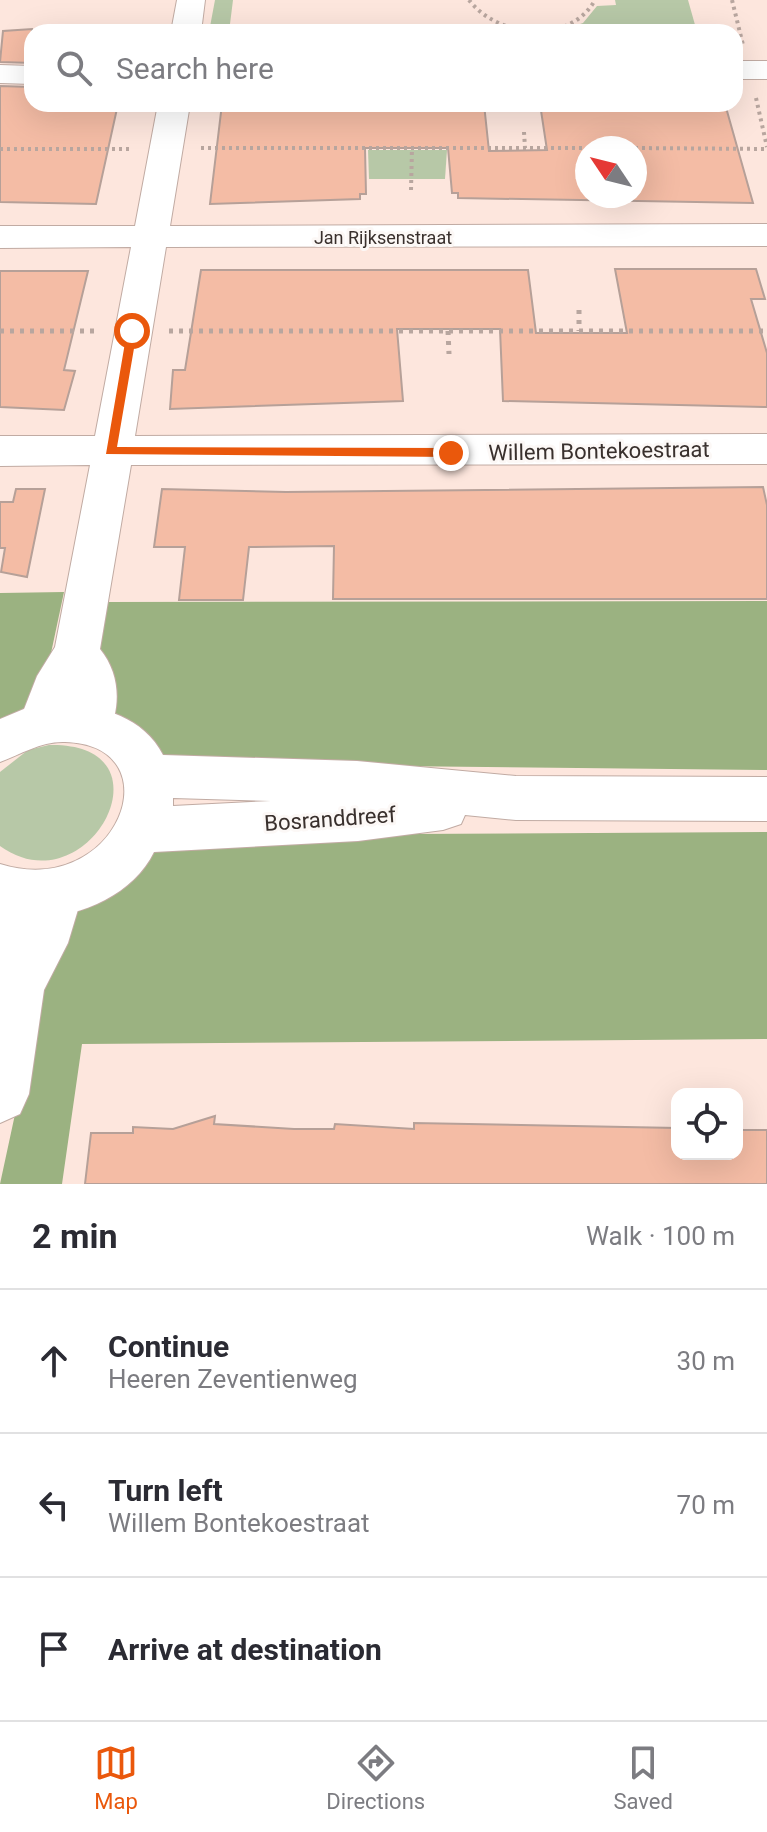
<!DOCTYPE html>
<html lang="en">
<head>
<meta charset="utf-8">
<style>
  :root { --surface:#fff; --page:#f2f2f3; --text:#2b2b33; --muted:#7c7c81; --line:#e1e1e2; --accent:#ea580c }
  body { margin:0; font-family:Roboto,sans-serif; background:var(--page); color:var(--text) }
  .controls { position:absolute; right:24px; bottom:24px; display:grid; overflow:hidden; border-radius:16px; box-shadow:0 8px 32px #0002 }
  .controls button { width:72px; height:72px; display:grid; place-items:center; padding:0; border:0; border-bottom:2px solid var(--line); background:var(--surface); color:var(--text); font:40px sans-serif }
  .compass { position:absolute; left:575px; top:136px; width:72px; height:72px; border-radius:50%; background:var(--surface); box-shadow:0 8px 32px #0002; rotate:305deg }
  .stop { position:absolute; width:24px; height:24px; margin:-18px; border:6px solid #ea580c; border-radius:50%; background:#fff }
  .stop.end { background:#ea580c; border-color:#fff; box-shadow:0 2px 8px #0008 }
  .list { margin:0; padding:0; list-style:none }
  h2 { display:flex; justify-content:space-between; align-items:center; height:104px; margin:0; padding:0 32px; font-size:34px }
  h2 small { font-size:26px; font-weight:400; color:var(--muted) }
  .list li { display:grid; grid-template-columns:52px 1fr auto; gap:24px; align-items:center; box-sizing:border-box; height:144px; padding:0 32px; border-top:2px solid var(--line) }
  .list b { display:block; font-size:30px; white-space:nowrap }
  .list p { margin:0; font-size:26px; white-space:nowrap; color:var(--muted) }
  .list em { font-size:26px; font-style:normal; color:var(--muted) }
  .icon { flex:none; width:44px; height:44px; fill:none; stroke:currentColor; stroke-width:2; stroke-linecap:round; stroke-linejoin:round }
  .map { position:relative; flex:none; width:767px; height:1184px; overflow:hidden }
  .search { position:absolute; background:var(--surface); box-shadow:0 8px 32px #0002; left:24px; right:24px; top:24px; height:88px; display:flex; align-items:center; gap:20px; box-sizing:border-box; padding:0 28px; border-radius:24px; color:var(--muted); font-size:30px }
  .sheet { height:536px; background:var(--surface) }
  nav { display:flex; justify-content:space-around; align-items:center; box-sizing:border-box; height:112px; border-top:2px solid var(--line); background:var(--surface); font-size:22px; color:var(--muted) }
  nav a { display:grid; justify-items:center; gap:4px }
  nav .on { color:var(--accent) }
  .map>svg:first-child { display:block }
  .green { fill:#b7c8a7 }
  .forest { fill:#9bb281 }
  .building { fill:#f4bca5; stroke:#b6a098; stroke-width:2; fill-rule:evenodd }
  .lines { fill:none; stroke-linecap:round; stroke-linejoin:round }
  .street-casing { stroke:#c1aba3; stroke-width:2 }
  .secondary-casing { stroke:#c1aba3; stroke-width:2 }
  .path-far1 { stroke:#b8a69f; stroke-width:4; stroke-dasharray:3 4; stroke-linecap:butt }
  .path { stroke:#b8a69f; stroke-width:5; stroke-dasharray:4 6; stroke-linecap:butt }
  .street { fill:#fff; fill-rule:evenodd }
  .secondary { fill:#fff; fill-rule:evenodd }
  .route { fill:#ea580c }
  .labels { text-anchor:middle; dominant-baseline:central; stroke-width:6; stroke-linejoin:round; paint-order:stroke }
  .far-street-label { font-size:18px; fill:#39302d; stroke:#fcf8f6 }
  .street-label { font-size:22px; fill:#39302d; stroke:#fcf8f6 }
</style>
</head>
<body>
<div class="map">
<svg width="767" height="1184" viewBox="0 0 767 1184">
  <rect width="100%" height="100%" fill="#fde6dd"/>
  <g class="green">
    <path d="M215 0H233L229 32H209Z"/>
    <path d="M615 0H688L697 32H557L583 23 597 6 616 5Z"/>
    <path d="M368 150H447L445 179H369Z"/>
    <path d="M49 745C178 742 88 910 0 846V772L28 750Z"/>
  </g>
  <g class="forest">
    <path d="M64 592 44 686 24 708 0 726V593Z"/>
    <path d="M767 601V770L391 766 166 757 131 732 110 710 99 670 103 602Z"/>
    <path d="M767 832V1039L82 1044 62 1184H0L48 961 69 912 139 857 176 841 407 834Z"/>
  </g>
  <g class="building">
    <path d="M32 29V63L0 62 3 31Z"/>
    <path d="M0 86 32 87V104H118L96 204 0 202Z"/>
    <path d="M222 104H484L489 151 547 150 540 104H725L753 203 458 198V193H452L448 148H365L366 194H360V199L210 204ZM587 148H635V196H587Z"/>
    <path d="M615 269H756L765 299H751L767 353V407L503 401 500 329H397L403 401 170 409 173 370H185L201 270H528L536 333H627Z"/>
    <path d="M0 271H88L64 370 75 371 64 410 0 407Z"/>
    <path d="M763 487 767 505V599H333L334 546 249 547 243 600H179L185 547H154L162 489 286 492Z"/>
    <path d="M16 489H45L27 577 1 572 5 548H0V502H13Z"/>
    <path d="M215 1116 214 1124 294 1129H334L335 1124 414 1129V1123L677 1128V1154H737V1130H767V1184H85L91 1133H133V1127L173 1129Z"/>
  </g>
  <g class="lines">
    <defs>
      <g id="street">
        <path d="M177 0H205L201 32H171Z"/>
        <rect x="735" y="61" width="32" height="18"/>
        <path d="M0 65 32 66V84L0 83Z"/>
        <path d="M158 104H190L170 226 767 224V246L166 247 135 436 767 434V464L131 465 100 649C121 675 121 708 107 737L90 743 73 737 66 723 60 736 43 742 26 736 19 722 37 676 55 647 90 465 0 466V436H95L131 247 0 248V226H135Z"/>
        <path d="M15 869 33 876 36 882 39 876 57 869 75 876 83 893 68 943 44 990 29 1094 20 1114 0 1123V875Z"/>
      </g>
      <path id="secondary" d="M64 701C102 707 144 717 163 755L357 761 516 776 767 777V821L516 820 465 815 461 824 443 830 358 841 154 852C129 904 53 929 0 912V864C118 901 176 745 65 742 42 741 21 754 0 762V719L31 706ZM173 798 271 801 173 806Z"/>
    </defs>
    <use href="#street" class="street-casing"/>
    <use href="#secondary" class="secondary-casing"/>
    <g class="path-far1">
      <path d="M469 0C498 38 570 45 595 0"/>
      <path d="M732 0 743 45"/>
      <path d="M756 98 767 147"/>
      <path d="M524 132 525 148"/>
      <path d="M201 148H620"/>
      <path d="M635 148 767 149"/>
      <path d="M0 149H131"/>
      <path d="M411 190 412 148"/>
    </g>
    <g class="path">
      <path d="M579 310V331"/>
      <path d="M0 331H99"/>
      <path d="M169 331H767"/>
      <path d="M448 331 449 354"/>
    </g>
    <use href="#street" class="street"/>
    <use href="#secondary" class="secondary"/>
  </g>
  <path class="route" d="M132 328 137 331 117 447 451 448 457 453 451 457 106 454 127 331Z"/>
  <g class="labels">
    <g class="far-street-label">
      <text x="383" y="237">Jan Rijksenstraat</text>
    </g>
    <g class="street-label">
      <text transform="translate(599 451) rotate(-1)">Willem Bontekoestraat</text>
      <text transform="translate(330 819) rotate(-4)">Bosranddreef</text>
    </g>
  </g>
</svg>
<div class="controls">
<button><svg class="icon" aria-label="locate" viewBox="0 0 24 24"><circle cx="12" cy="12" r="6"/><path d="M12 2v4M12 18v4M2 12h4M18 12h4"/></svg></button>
</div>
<svg class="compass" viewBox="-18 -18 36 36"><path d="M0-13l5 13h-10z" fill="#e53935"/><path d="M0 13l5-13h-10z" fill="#7c7c81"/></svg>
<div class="stop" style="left:132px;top:331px"></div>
<div class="stop end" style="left:451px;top:453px"></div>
<div class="search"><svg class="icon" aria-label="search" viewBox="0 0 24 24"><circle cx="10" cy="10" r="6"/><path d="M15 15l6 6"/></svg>Search here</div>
</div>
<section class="sheet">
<h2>2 min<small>Walk · 100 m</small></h2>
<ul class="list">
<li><svg class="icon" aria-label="ahead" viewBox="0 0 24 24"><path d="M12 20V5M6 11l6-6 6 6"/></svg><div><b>Continue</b><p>Heeren Zeventienweg</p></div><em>30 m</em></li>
<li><svg class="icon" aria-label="left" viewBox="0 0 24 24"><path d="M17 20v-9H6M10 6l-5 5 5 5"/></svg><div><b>Turn left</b><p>Willem Bontekoestraat</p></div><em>70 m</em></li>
<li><svg class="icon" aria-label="arrive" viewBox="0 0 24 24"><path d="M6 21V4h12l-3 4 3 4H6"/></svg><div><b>Arrive at destination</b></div></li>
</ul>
</section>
<nav>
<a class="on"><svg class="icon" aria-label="map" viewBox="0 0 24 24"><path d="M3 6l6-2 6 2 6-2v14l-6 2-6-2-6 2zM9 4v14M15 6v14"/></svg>Map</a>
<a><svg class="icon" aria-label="directions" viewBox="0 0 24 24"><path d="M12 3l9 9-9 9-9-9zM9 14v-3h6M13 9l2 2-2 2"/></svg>Directions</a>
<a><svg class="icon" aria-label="saved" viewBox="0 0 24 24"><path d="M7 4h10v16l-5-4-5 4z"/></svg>Saved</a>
</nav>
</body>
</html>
